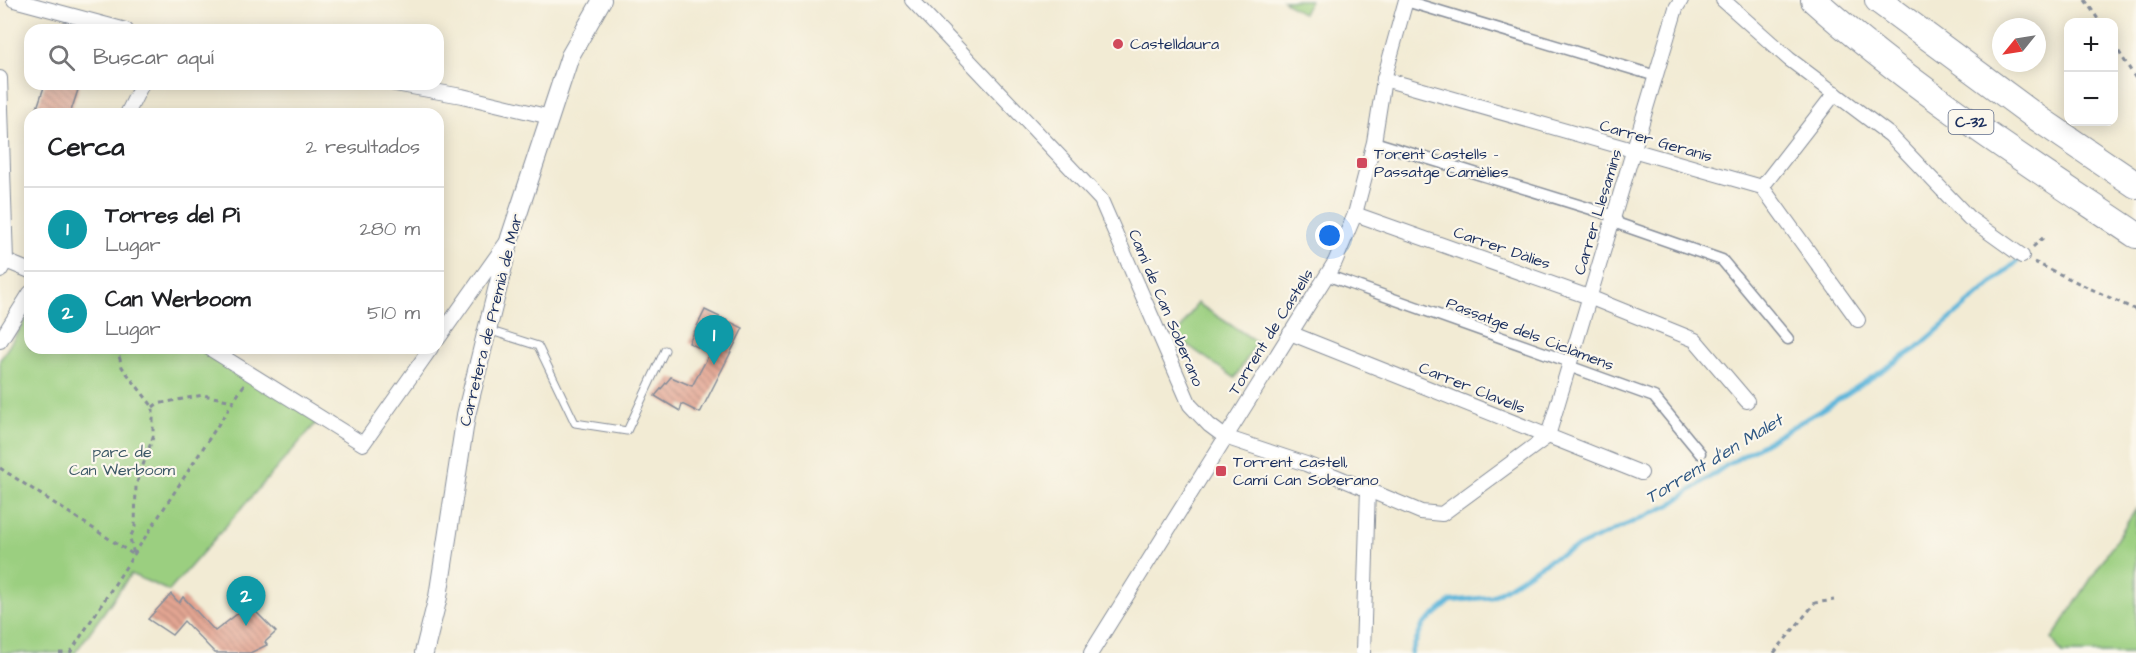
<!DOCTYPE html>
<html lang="es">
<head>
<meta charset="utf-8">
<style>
  :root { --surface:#fff; --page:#f2f2f2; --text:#202124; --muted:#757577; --line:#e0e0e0; --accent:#b45309 }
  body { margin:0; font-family:"Architects Daughter",sans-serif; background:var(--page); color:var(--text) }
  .controls { position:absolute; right:18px; top:18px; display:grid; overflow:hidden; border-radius:12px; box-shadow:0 3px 15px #0003 }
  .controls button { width:54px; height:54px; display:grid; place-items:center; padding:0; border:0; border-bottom:2px solid var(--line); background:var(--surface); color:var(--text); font:30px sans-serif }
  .compass { position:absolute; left:1992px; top:18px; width:54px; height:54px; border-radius:50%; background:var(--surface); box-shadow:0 3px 15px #0003; rotate:240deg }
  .you { position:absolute; left:1330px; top:236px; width:21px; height:21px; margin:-15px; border:4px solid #fff; border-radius:50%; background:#1a73e8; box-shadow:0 0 0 9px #1a73e833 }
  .badge { display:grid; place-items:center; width:39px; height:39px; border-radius:50%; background:var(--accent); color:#fff; font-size:20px; font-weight:700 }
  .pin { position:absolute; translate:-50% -50px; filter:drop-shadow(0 2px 3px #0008) }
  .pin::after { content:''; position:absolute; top:32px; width:21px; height:18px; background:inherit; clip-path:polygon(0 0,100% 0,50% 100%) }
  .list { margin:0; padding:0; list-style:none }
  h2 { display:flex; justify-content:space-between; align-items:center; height:78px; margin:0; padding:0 24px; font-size:26px }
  h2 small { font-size:20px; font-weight:400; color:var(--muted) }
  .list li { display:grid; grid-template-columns:39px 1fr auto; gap:18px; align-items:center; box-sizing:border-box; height:84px; padding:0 24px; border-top:2px solid var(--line) }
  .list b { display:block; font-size:22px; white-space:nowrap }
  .list p { margin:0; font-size:20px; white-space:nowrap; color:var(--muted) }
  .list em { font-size:20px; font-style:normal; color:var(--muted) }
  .icon { flex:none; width:33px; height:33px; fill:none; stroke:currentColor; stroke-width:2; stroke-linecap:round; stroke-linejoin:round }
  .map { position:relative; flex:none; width:2136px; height:653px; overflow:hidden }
  .search { position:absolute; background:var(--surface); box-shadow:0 3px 15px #0003; left:24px; top:24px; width:420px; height:66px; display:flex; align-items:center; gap:15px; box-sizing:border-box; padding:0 21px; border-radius:18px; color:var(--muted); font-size:22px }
  .panel { position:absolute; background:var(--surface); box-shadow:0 3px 15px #0003; left:24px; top:108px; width:420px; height:246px; border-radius:18px }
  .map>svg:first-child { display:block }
  .green { fill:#9bcf80; stroke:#5b7f6f; stroke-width:1.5 }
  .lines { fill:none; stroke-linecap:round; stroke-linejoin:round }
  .stream { stroke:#5cb5da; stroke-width:4.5 }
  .building { fill:url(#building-back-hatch) }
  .service-casing { stroke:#868d99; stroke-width:9 }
  .pedestrian-casing { stroke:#868d99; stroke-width:13 }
  .minor-casing { stroke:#868d99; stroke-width:16 }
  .tertiary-casing { stroke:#868d99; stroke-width:20 }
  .motorway-casing { stroke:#868d99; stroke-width:28 }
  .path { stroke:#868d99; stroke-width:3; stroke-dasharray:4.5 4.5; stroke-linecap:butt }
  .service { stroke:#fff; stroke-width:7 }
  .pedestrian { stroke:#fff; stroke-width:10 }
  .minor { stroke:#fff; stroke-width:14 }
  .tertiary { stroke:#fff; stroke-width:18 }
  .motorway { stroke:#fff; stroke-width:26 }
  .poi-dot { fill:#d1495b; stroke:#fbf7ec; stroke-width:2 }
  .labels { text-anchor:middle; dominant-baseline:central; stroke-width:4.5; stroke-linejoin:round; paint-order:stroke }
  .shield { fill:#fbf7ec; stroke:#5e6b89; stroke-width:1.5 }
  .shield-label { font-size:15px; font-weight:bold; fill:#1b2f5e }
  .poi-label { font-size:16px; fill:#1b2f5e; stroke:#fbf7ec; text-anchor:start }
  .street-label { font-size:16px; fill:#1b2f5e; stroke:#fbf7ec }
  .park-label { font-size:16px; fill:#3b5766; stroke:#fbf7ec }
  .water-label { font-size:18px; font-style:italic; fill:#2e5783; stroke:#fbf7ec }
</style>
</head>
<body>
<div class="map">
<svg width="2136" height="653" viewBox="0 0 2136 653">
  <defs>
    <pattern id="building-back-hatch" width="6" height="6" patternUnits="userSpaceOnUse" patternTransform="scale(1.5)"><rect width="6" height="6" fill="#e3a592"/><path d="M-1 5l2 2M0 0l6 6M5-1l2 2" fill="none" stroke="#b7877a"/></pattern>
  </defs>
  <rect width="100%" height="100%" fill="#fbf7ec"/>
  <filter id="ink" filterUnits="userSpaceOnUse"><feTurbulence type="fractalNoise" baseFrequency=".0167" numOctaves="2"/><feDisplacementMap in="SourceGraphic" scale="12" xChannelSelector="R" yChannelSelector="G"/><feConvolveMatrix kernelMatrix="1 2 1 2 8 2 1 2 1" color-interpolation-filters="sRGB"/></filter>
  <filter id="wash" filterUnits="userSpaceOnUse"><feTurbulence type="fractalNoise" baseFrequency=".008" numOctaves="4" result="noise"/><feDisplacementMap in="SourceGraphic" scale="24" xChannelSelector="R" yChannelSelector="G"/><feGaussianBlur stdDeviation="1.35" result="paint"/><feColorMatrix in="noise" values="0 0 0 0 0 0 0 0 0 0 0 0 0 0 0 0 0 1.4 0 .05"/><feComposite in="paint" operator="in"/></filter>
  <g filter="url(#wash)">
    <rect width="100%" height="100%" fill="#f2ebd4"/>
    <g class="green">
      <path d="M1283 0H1310L1303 14Z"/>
      <path d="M1197 303 1257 342 1235 378 1176 337Z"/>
      <path d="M30 313V348H200L318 421 169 591 131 574 75 653H0V360Z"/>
      <path d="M2136 509V653H2062L2052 639Z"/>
    </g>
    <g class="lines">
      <path class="stream" d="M1411 653 1423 625 1451 601 1492 597 1549 560 1670 505 1727 465 1828 406 1917 348 2020 259"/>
    </g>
    <g id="blocks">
      <g class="building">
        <path d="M45 84H80L70 114H35Z"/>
        <path d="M705 310 743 328 700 413 682 404 680 411 655 396 671 377 692 386 710 353 689 343Z"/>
        <path d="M171 594 179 603 183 597 215 631 249 605 276 632 265 642 267 645 250 653H215L184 621 172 635 148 619Z"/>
      </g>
    </g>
  </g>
  <g filter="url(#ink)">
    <use href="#blocks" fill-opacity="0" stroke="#868d99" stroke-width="1.5"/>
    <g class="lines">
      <defs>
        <path id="service" d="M488 330 538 346 575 423 627 431 665 350"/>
        <g id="pedestrian">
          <path d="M1406 1 1656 76"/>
          <path d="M1374 142 1614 216 1619 224 1722 260 1788 339"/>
          <path d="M1326 275 1570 362 1574 368 1654 397 1700 453"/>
        </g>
        <g id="minor">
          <path d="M14 0 126 30"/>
          <path d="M912 0 1101 200 1190 405 1209 425 1225 437 1306 464 1421 512 1442 514 1548 436"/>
          <path d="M1723 0 1789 59 1890 135 1969 218 2022 256"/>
          <path d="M0 78 6 261 0 271"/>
          <path d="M1384 79 1762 187 1858 320"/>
          <path d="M395 84 462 96 550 117"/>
          <path d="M127 114 142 84"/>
          <path d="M1762 187 1835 93"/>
          <path d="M1355 214 1589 297 1695 340 1747 401"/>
          <path d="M6 261 30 271"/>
          <path d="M1290 333 1641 473"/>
          <path d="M438 339 506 243"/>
          <path d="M0 341 30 293"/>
          <path d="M209 348 363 444 431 348"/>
          <path d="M1548 436 1676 8 1681 0"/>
          <path d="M1091 653 1335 262 1355 214 1374 142 1384 79 1406 0"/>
          <path d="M1363 653 1368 488"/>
        </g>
        <path id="tertiary" d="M424 653 438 597 466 415 510 238 570 56 602 0"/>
        <g id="motorway">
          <path d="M1814 0C1913 89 2026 161 2136 235"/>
          <path d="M1878 0 2036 117 2136 185"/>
        </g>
      </defs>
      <use href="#service" class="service-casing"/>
      <use href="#pedestrian" class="pedestrian-casing"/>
      <use href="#minor" class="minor-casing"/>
      <use href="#tertiary" class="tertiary-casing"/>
      <use href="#motorway" class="motorway-casing"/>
      <g class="path">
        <path d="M2085 0 2100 22"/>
        <path d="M2114 44 2136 79"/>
        <path d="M2033 247 2045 236"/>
        <path d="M2034 262 2136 310"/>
        <path d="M117 348 122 367 153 407V437L136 485 135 527 130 538 134 555"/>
        <path d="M153 407 157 404 203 395 233 401"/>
        <path d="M0 468 134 555"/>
        <path d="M59 653H64"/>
        <path d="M70 653 244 385"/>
        <path d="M1774 653 1815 603 1834 600"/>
      </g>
      <use href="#service" class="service"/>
      <use href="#pedestrian" class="pedestrian"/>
      <use href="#minor" class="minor"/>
      <use href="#tertiary" class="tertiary"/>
      <use href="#motorway" class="motorway"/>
    </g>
  </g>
  <g class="poi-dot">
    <circle cx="1118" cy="44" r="6"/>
    <rect x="1356" y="157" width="12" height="12" rx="3"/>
    <rect x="1215" y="465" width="12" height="12" rx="3"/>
  </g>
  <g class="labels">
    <rect class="shield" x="1948.5" y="110" width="45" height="24" rx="4.5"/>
    <g class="shield-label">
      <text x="1971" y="122">C-32</text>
    </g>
    <g class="poi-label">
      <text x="1130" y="44">Castelldaura</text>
      <text x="1374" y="154">Torent Castells -<tspan x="1374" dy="18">Passatge Camèlies</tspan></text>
      <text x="1233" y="462">Torrent castell,<tspan x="1233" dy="18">Camí Can Soberano</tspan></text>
    </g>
    <g class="street-label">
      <text transform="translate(1656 141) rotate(16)">Carrer Geranis</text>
      <text transform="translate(1598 212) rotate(-73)">Carrer Llesamins</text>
      <text transform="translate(1502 248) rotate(19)">Carrer Dàlies</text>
      <text transform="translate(1166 308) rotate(67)">Camí de Can Soberano</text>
      <text transform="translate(491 320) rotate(-76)">Carretera de Premià de Mar</text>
      <text transform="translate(1271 332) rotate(-58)">Torrent de Castells</text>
      <text transform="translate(1530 334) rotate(21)">Passatge dels Ciclàmens</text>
      <text transform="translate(1472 388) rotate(22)">Carrer Clavells</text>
    </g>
    <g class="park-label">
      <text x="122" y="452">parc de<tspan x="122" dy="18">Can Werboom</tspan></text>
    </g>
    <g class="water-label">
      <text transform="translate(1714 459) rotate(-31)">Torrent d'en Malet</text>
    </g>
  </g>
</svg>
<div class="controls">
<button>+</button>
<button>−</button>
</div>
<svg class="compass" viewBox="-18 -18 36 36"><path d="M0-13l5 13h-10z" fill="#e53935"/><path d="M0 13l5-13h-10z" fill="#757577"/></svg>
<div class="you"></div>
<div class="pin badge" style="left:714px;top:365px;background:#0f9aa8">1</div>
<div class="pin badge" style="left:246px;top:626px;background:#0f9aa8">2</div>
<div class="search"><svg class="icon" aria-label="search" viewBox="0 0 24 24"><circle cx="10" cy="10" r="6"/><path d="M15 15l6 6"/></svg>Buscar aquí</div>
<section class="panel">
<h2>Cerca<small>2 resultados</small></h2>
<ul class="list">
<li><span class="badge" style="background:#0f9aa8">1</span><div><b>Torres del Pi</b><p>Lugar</p></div><em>280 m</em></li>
<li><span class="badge" style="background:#0f9aa8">2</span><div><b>Can Werboom</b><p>Lugar</p></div><em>510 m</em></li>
</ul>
</section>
</div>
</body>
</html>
